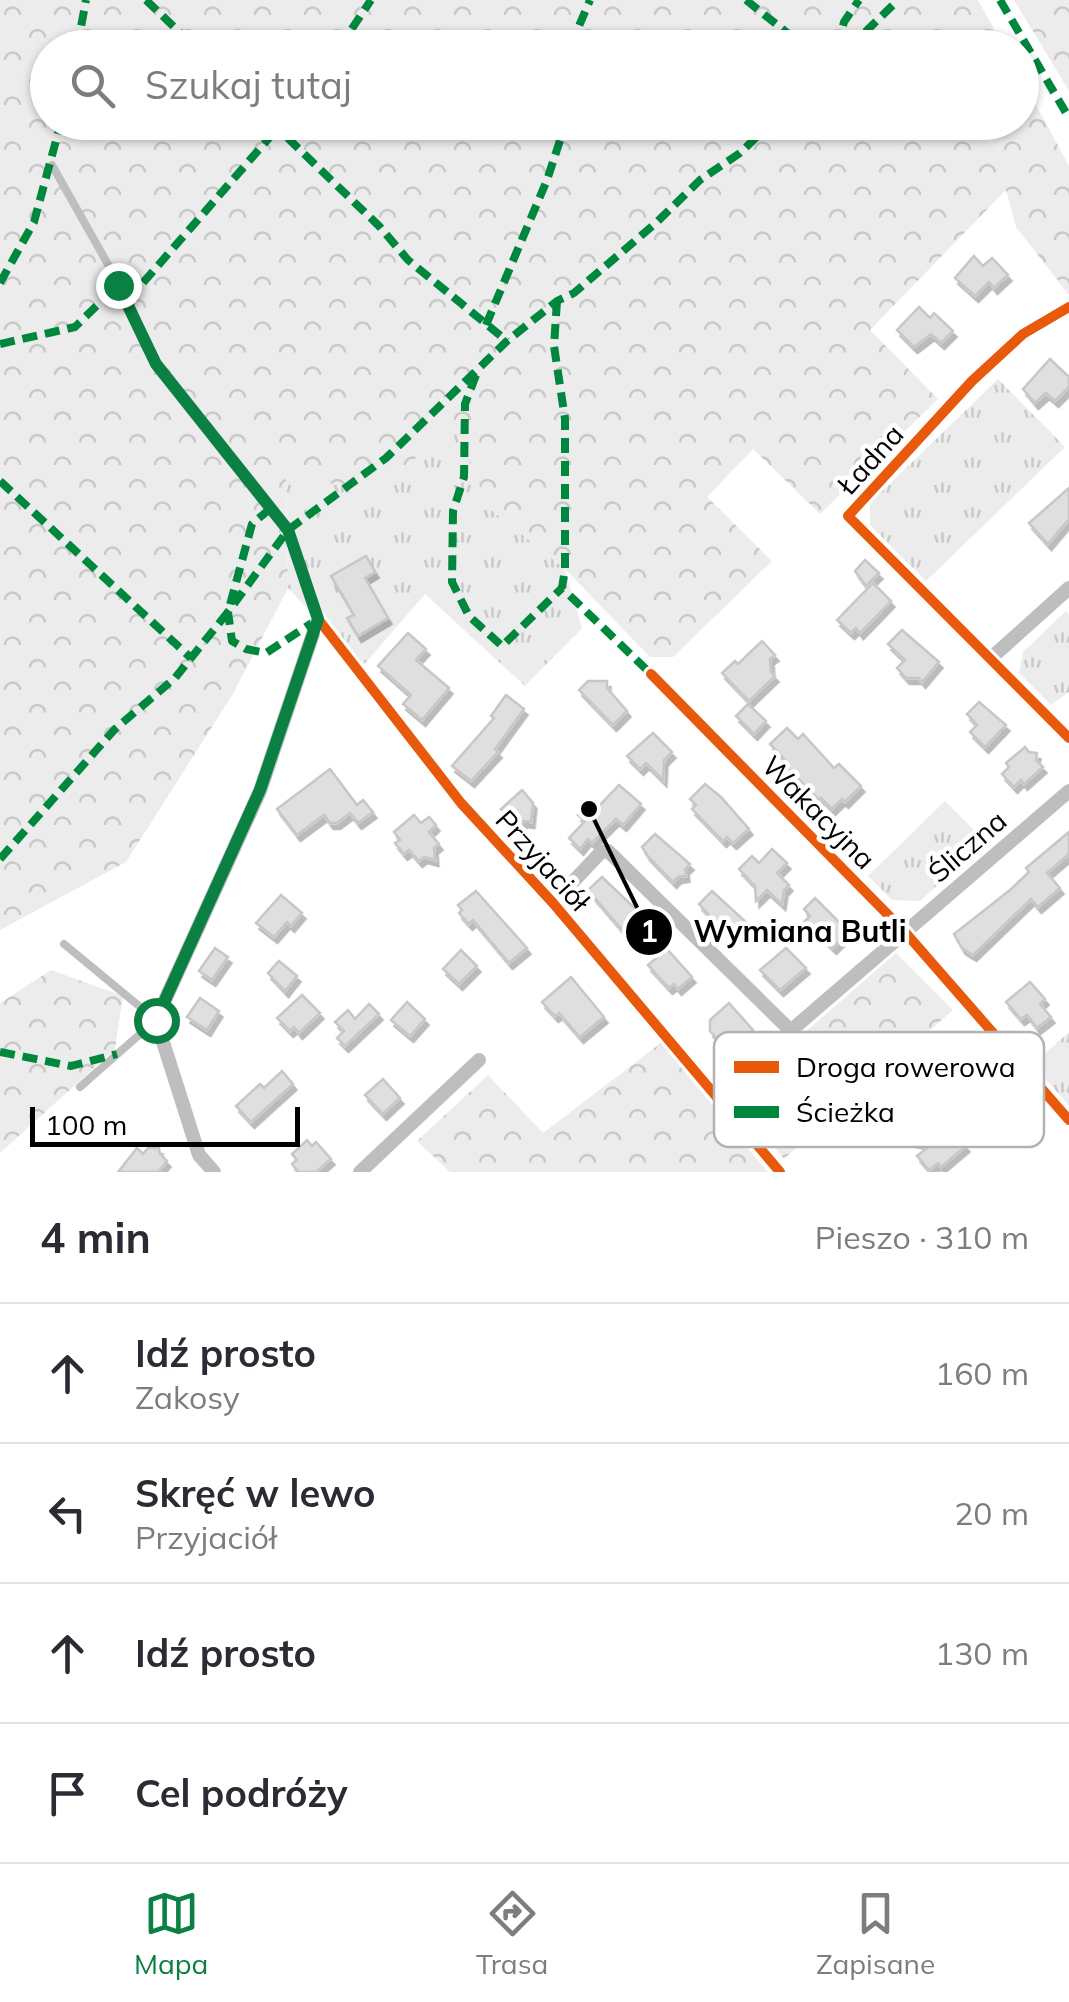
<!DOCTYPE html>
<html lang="pl">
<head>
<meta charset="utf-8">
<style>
  :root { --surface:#fff; --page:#f7f7f7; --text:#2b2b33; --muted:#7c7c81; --line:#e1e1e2; --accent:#0b8043 }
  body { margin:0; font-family:Mulish,sans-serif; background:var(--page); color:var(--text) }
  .scale { position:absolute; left:30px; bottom:25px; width:270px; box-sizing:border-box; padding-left:10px; border:5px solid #000; border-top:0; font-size:28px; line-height:35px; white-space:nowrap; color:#000; -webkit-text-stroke:8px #fff; paint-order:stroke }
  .stop { position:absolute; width:30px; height:30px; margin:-22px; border:8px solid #0b8043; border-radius:50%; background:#fff }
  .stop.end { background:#0b8043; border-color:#fff; box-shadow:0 2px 10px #0008 }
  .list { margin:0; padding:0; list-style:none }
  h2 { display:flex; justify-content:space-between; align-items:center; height:130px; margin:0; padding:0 40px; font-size:42px }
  h2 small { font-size:32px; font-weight:400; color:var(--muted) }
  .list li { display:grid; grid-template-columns:65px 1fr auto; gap:30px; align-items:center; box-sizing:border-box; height:140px; padding:0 40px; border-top:2px solid var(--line) }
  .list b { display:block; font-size:38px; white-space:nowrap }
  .list p { margin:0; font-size:32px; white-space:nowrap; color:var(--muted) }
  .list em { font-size:32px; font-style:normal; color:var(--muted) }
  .icon { flex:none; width:55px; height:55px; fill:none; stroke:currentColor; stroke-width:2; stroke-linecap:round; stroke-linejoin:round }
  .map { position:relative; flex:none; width:1069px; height:1172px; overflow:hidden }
  .search { position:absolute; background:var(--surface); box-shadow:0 2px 8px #0004; left:30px; right:30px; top:30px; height:110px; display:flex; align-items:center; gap:25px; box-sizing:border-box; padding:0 35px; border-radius:55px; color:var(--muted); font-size:38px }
  .sheet { height:690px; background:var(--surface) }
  nav { display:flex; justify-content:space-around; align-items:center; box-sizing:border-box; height:140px; border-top:2px solid var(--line); background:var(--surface); font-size:28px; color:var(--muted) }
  nav a { display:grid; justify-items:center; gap:5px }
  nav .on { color:var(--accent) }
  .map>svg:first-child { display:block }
  .grass { fill:url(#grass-tufts) }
  .forest { fill:url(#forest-crowns) }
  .building { fill:#dfdfdf; stroke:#c7c7c7; stroke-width:2.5; filter:url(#shadow) }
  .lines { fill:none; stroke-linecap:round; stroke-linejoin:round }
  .service { stroke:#bebebe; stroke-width:8 }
  .minor { stroke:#bebebe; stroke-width:14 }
  .quiet { stroke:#00873e; stroke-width:8; stroke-dasharray:15 8; stroke-linecap:butt }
  .cycleway-casing { stroke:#fff; stroke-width:16 }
  .cycleway { stroke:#e8590c; stroke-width:10 }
  .route { stroke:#0b8043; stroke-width:12 }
  .labels { text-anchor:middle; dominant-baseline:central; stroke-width:9; stroke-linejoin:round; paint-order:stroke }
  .street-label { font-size:28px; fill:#000; stroke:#fff }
  .key { fill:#fff; stroke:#b2b2b2; stroke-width:2.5 }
  .key-label { font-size:28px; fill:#000 }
  .leader { fill:none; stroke:#000; stroke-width:4 }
  .callout-dot { fill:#000; stroke:#fff; stroke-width:4 }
  .mark-label { font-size:30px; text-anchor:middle; font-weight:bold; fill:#fff }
  .callout-label { font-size:30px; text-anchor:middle; font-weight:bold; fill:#000; stroke:#fff; stroke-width:9; stroke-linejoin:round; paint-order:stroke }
</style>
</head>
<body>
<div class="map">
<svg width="1069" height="1172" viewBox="0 0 1069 1172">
  <defs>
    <pattern id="grass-tufts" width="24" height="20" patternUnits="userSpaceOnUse" patternTransform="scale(2.5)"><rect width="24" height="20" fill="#ececec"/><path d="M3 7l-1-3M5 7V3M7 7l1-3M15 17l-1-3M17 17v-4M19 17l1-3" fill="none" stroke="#c9c9c9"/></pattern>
    <pattern id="forest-crowns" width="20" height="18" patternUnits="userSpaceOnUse" patternTransform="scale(2.5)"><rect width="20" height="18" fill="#ececec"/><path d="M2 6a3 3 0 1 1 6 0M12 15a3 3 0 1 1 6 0" fill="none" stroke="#c9c9c9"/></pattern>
    <filter id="shadow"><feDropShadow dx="3.5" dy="6" stdDeviation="0" flood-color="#0004"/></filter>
  </defs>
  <rect width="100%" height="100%" fill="#fff"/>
  <g class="grass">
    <path d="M998 379 1065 447 926 581 870 525V503Z"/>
    <path d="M448 407 488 507 565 569 582 628 525 686 425 594 362 667 288 588 286 477 369 489 415 459Z"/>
    <path d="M1066 611 1069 615V692L1051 705 1019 673 1023 652Z"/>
    <path d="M945 801 986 842 920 901 892 900 868 876Z"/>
    <path d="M1069 1032V1106L1033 1064Z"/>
  </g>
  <g class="forest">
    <path d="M0 0H978L1004 47 48 48V122H1022V79L1069 166V295L1016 227 1006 190 870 330 938 399 820 514 753 449 707 497 772 561 673 657H650L565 569 488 507 448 408 415 459 369 489 286 477 288 588 234 692 126 862 0 930Z"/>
    <path d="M1014 0H1069V91Z"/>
    <path d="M896 953 953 1010 784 1159 732 1096Z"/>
    <path d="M51 970 123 996 115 1049 0 1153V1003Z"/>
    <path d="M661 1043 768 1172H450L417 1141 488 1075 543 1133Z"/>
  </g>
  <g class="building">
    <path d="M974 256 983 266 992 258 1008 275 994 288 989 282 975 296 955 278Z"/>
    <path d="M919 307 930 318 934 313 953 331 941 343 931 334 914 347 897 330Z"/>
    <path d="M1050 359 1069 377V387L1055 401 1046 393 1035 403 1023 389Z"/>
    <path d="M1069 488V519L1048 544 1029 523Z"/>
    <path d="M366 556 375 572 365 578 388 618 358 636 347 618 354 615 331 576Z"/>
    <path d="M865 560 879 573 866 586 855 571Z"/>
    <path d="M873 583 891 601 860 633 856 628 851 633 837 620Z"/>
    <path d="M902 630 939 662 922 682 919 678H906L897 668 905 660 888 644Z"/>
    <path d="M408 633 426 649 416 660 449 688 422 720 403 704 411 695 378 666Z"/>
    <path d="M762 641 775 655 770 659 771 672 775 676 749 701 722 673 735 661 738 664Z"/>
    <path d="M588 681H607V688L627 711 613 725 579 690Z"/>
    <path d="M506 695 524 709 495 749 498 752 471 781 452 766 494 718 491 716Z"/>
    <path d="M979 702 1006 725 985 747 970 732 977 725 967 714Z"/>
    <path d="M748 704 766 721 754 734 736 716Z"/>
    <path d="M787 728 798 739 803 734 834 768 839 764 861 786 845 802 842 799 832 809 821 798 819 800 784 764 786 761 770 744Z"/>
    <path d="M653 733 672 752 664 760 663 780 646 763 640 769 627 756Z"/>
    <path d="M1025 747 1029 752 1037 753 1036 760 1043 767 1024 784 1021 780 1014 787 1002 774 1009 767 1006 763Z"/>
    <path d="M330 769 357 805 363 800 373 812 358 823 350 813 337 823H330L324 815 297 835 277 809Z"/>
    <path d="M705 784 721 797 749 829 733 843 727 837 723 841 692 809 696 805 690 799Z"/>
    <path d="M619 785 641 804 623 825 616 819 592 843 588 839 580 849 569 838 585 821 578 815 591 800 598 807Z"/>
    <path d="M522 790 533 803 531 822 524 821 517 828 501 809Z"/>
    <path d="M414 815 421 823 429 817 436 825 429 832 439 844 434 848 435 860 424 857 419 861 409 850 404 854 395 843 400 840 394 832Z"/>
    <path d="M1069 832V854L1047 873 1060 888 1038 907 1031 899 973 955 962 948 954 934 1010 890 1029 872 1026 868Z"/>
    <path d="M655 834 690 864 685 869 686 876 678 877 673 882 647 855 642 847Z"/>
    <path d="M772 849 787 863 777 873 789 885 784 890 782 904 767 890 756 901 755 886 739 869 752 856 759 863Z"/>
    <path d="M602 877 641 914 636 926 623 931 588 890Z"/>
    <path d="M476 891 527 948 509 963 473 920 469 924 459 913 462 910 458 905Z"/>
    <path d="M712 891 747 923 742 928 744 935 736 934 731 939 699 904Z"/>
    <path d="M281 895 302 913 291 926 287 922 274 937 256 923Z"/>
    <path d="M815 898 849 932 833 948 817 932 813 935 802 924 810 916 804 909Z"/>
    <path d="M215 948 228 957 212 980 199 971Z"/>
    <path d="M786 948 806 968 780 990 760 970Z"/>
    <path d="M667 949 692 977 678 989 674 984 669 988 648 965Z"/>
    <path d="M461 950 477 966 459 984 443 969Z"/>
    <path d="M279 961 297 976 285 991 268 973Z"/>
    <path d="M571 977 604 1017 580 1037 559 1013 555 1016 542 1002Z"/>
    <path d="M1030 982 1045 999 1040 1004 1051 1017 1037 1028 1027 1015 1021 1019 1006 1002Z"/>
    <path d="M302 995 320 1013 299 1033 294 1027 290 1031 277 1018Z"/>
    <path d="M200 998 219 1011 207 1030 187 1017Z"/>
    <path d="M407 1002 425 1019 410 1036 391 1020Z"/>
    <path d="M729 1003 753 1030 736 1047 724 1046 710 1031V1020Z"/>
    <path d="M369 1004 379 1014 345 1046 337 1038 344 1031 335 1022 348 1010 355 1019Z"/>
    <path d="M922 1052 941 1062 927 1092 934 1096 928 1108 966 1146 941 1167 938 1163 929 1170 917 1156 931 1145 884 1135 867 1139 866 1127 872 1113 883 1104 899 1100Z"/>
    <path d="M282 1071 293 1084 251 1122 236 1106 260 1084 264 1088Z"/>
    <path d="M383 1079 400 1098 383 1114 365 1095Z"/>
    <path d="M307 1140 312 1146 316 1142 331 1159 316 1172H298L292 1164 297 1160 292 1154Z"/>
    <path d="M137 1148 143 1154 148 1148H159L160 1154 167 1161 158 1172H118Z"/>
  </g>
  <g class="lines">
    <g class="service">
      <path d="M52 165 128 300 157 364 288 530 318 619"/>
      <path d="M64 944 156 1020 80 1087"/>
    </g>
    <g class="minor">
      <path d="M1069 307 1023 334 972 381 848 516 1069 738"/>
      <path d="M318 619 461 803 553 903 780 1172"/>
      <path d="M990 659 1069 588"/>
      <path d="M651 674 904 931 1069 1120"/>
      <path d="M553 903 601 852 608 851 790 1030"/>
      <path d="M715 1096 1069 791"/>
      <path d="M214 1172 199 1155 156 1020 260 791 318 619"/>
      <path d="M360 1172 479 1060"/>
    </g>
    <g class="quiet">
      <path d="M146 0 196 48"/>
      <path d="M746 0 806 48"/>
      <path d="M1000 0 1069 118"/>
      <path d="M77 48 86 0"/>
      <path d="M339 48 371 0"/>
      <path d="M576 48 579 26 590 0"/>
      <path d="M837 48 844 22 859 0"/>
      <path d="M849 48 898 0"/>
      <path d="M271 122 380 227 408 260 507 341"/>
      <path d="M0 283 34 222 61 122"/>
      <path d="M128 300 283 122"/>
      <path d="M557 301 554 346 565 419V569L562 588 651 674"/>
      <path d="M486 325 547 180 566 122"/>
      <path d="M0 344 75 327 118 285"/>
      <path d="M476 375 465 404 464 477 453 511 452 582 469 616 502 646 562 588"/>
      <path d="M0 481 191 658"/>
      <path d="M318 619 266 653 246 649 232 641 228 612 288 530 386 458 507 341 557 301 574 293 657 222 700 180 740 153 772 122"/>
      <path d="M0 859 115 729 175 678 228 612 252 524 271 508"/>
      <path d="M0 1052 71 1066 117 1054"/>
    </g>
    <defs>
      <g id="cycleway">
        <path d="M1069 307 1023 334 972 381 848 516 1069 738"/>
        <path d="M318 619 461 803 553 903 780 1172"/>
        <path d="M651 674 904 931 1069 1120"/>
      </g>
    </defs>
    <use href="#cycleway" class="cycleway-casing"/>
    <use href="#cycleway" class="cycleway"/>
  </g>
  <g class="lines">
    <path class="route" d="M118 285 156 364 288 530 318 619 260 790 156 1020"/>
  </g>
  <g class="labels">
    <g class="street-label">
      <text transform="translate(870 459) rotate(-48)">Ładna</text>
      <text transform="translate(819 812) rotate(45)">Wakacyjna</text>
      <text transform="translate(967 846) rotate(-41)">Śliczna</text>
      <text transform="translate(543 860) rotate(48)">Przyjaciół</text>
    </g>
  </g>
  <rect x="714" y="1032" width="330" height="115" rx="15" class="key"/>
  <rect x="734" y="1061" width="45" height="12" fill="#e8590c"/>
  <rect x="734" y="1106" width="45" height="12" fill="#00873e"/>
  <g class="key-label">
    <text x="796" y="1077">Droga rowerowa</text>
    <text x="796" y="1122">Ścieżka</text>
  </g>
  <path class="leader" d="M589 809L649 932"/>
  <g class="callout-dot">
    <circle cx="589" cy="809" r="10"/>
    <circle cx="649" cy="932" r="25"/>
  </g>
  <g class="mark-label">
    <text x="649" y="942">1</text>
  </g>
  <g class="callout-label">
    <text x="800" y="942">Wymiana Butli</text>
  </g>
</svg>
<div class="scale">100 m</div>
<div class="stop" style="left:156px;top:1020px"></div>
<div class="stop end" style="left:118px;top:285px"></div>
<div class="search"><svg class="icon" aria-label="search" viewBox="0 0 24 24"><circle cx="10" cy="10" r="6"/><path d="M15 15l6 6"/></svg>Szukaj tutaj</div>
</div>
<section class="sheet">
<h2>4 min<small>Pieszo · 310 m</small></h2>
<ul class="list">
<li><svg class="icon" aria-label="ahead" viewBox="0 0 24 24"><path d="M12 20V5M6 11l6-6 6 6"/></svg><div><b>Idź prosto</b><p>Zakosy</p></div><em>160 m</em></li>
<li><svg class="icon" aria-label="left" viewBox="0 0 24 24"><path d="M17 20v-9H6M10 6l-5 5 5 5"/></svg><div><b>Skręć w lewo</b><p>Przyjaciół</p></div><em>20 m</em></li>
<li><svg class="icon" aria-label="ahead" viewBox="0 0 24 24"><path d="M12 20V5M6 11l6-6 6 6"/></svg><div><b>Idź prosto</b></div><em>130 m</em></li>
<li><svg class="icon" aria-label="arrive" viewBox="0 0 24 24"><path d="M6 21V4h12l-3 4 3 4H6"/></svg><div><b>Cel podróży</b></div></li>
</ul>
</section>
<nav>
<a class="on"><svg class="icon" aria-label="map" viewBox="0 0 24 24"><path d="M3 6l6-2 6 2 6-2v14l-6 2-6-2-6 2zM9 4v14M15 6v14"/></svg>Mapa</a>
<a><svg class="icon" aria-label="directions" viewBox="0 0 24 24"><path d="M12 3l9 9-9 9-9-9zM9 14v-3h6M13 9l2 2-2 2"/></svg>Trasa</a>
<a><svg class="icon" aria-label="saved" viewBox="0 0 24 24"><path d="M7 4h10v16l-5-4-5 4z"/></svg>Zapisane</a>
</nav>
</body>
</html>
